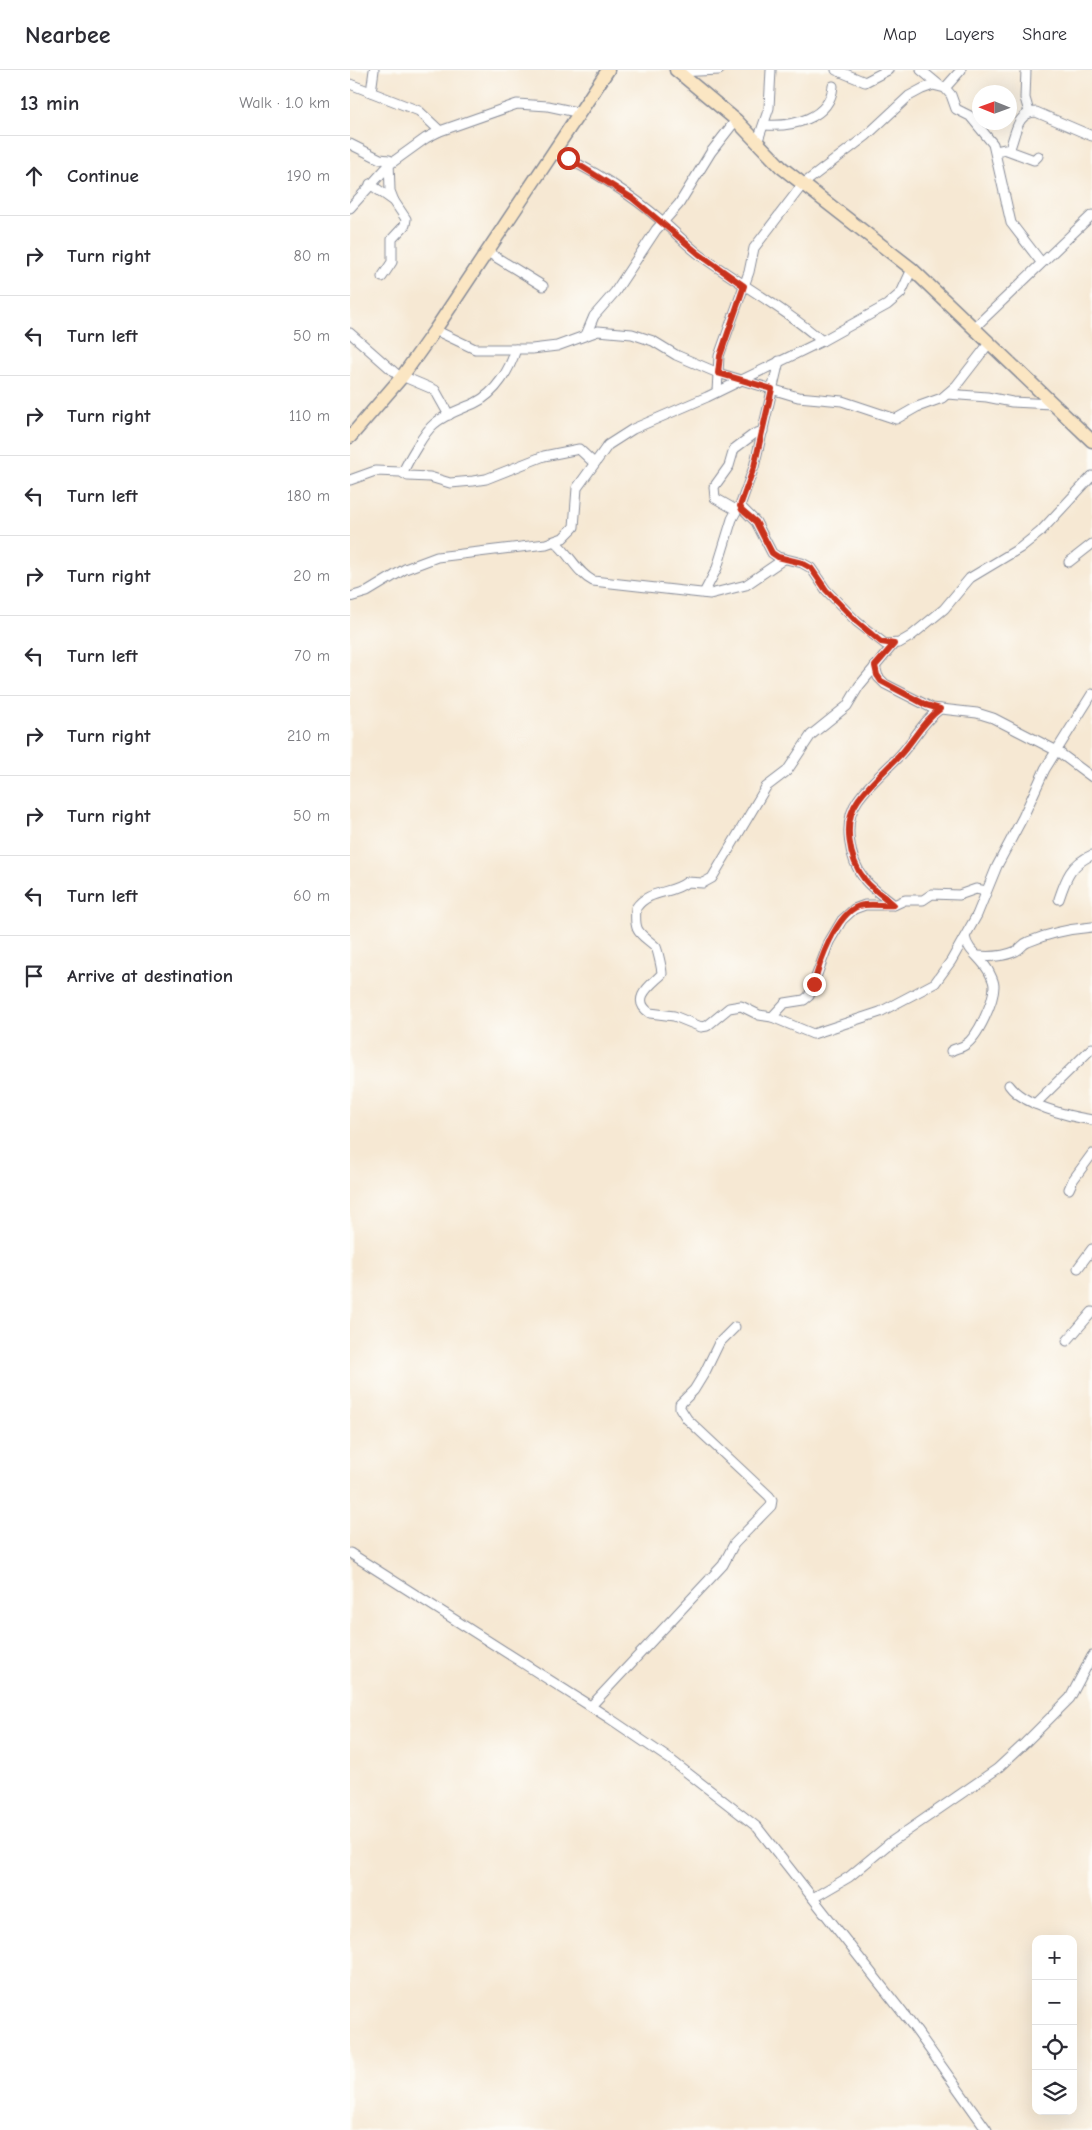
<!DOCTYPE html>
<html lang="en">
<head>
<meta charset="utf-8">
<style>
  :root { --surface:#fff; --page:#f2f2f3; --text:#2b2b33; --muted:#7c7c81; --line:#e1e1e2 }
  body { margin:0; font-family:"Comic Neue",sans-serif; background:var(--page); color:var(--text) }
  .controls { position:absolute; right:15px; bottom:15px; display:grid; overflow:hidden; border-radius:10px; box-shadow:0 5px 20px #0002 }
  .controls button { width:45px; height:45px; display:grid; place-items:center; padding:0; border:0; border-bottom:1px solid var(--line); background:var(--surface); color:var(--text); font:25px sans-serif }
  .compass { position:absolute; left:622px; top:15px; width:45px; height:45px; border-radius:50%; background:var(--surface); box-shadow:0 5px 20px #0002; rotate:271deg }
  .stop { position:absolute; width:15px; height:15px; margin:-11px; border:4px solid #c8321e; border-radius:50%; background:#fff }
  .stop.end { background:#c8321e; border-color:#fff; box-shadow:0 1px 5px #0008 }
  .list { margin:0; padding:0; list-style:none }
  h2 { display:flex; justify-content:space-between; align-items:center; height:65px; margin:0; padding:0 20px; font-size:21px }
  h2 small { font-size:16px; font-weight:400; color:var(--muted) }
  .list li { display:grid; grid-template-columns:32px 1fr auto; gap:15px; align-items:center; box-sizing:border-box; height:80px; padding:0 20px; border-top:1px solid var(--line) }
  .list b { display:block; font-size:19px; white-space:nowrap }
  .list em { font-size:16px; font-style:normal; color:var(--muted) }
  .icon { flex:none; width:28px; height:28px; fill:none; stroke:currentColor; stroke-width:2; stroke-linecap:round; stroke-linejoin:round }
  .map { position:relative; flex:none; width:742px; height:2060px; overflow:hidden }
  header { display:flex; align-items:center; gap:30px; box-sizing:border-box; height:70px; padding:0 25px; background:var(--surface); border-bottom:1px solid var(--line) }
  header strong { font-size:24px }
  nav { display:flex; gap:28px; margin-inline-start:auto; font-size:18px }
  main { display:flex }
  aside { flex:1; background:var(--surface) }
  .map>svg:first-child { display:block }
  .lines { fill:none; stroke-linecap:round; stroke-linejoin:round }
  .street-casing { stroke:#888c98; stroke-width:11 }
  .secondary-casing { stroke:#888c98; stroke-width:15 }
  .street { stroke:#fff; stroke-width:9 }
  .secondary { stroke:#fbe6c3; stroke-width:12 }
  .route { stroke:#c8321e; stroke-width:6 }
</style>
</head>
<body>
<header>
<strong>Nearbee</strong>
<nav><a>Map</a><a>Layers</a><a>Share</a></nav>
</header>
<main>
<aside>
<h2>13 min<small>Walk · 1.0 km</small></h2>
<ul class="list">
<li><svg class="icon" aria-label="ahead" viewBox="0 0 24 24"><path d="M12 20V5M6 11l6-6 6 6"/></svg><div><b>Continue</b></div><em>190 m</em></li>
<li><svg class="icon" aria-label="right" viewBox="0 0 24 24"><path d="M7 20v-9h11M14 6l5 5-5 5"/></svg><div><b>Turn right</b></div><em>80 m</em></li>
<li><svg class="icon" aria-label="left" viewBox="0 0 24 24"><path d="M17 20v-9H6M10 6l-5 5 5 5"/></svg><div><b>Turn left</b></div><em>50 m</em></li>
<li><svg class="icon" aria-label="right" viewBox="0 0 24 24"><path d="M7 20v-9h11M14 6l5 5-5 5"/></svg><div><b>Turn right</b></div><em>110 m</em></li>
<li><svg class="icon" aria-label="left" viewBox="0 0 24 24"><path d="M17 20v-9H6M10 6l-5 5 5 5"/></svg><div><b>Turn left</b></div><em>180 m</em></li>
<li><svg class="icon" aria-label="right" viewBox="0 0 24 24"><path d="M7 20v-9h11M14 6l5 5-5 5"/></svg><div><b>Turn right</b></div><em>20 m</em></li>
<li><svg class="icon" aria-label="left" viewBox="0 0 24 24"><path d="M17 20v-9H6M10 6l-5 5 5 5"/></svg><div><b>Turn left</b></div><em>70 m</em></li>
<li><svg class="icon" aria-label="right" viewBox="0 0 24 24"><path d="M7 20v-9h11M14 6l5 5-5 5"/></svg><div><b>Turn right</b></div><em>210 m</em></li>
<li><svg class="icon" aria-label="right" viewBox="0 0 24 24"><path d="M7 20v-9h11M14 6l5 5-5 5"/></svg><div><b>Turn right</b></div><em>50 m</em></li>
<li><svg class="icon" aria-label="left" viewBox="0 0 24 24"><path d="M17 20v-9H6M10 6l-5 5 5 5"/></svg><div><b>Turn left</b></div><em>60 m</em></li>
<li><svg class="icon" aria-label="arrive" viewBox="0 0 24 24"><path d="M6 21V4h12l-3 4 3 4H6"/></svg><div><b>Arrive at destination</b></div></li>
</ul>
</aside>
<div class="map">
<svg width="742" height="2060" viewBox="0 0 742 2060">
  <rect width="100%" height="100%" fill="#fdfcf7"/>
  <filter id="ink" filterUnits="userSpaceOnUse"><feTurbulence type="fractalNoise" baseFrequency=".02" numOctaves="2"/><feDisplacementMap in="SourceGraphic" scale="10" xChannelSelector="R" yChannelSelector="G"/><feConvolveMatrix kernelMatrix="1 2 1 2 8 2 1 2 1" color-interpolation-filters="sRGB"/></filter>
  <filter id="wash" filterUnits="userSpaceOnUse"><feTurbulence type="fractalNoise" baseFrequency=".0096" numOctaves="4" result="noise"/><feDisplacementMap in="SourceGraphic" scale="20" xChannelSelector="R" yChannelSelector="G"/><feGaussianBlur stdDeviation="1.12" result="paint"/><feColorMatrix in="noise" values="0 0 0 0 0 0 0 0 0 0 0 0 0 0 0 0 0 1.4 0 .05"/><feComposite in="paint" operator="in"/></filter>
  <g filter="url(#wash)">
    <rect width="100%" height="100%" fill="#f6e8d3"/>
  </g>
  <g filter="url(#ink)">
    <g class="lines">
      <defs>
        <g id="street">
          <path d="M486 0 515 12 538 0"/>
          <path d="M571 0 589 15"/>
          <path d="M676 0 675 28 679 42"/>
          <path d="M328 2 369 0"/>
          <path d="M0 14 69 41 90 61"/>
          <path d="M595 18 611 0"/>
          <path d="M21 22 24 0"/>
          <path d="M415 55C442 57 480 49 483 16"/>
          <path d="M407 73 419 38 421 0"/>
          <path d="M0 74 30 89 39 90 40 121 44 131"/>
          <path d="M657 80 684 90 688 86"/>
          <path d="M646 81 660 78C666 63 667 42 686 42L742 66"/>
          <path d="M203 83C240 97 283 126 313 152 326 163 337 175 350 185 391 215 434 238 472 271"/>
          <path d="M20 114 44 131 56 149 55 155 42 169V192L32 207"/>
          <path d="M0 138 40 94 76 68 90 61 167 34 198 36 231 43"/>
          <path d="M136 181 193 216"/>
          <path d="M624 258 742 145"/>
          <path d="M85 260 125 279H182L207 276 248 261 282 264 303 271 326 285 368 303 448 327 492 331 546 349 567 337 592 328 606 316 640 272"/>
          <path d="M0 263 51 308"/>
          <path d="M236 265 244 246 265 222 306 160 329 134 361 82 386 50"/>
          <path d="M429 291 404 397 390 436 406 452 422 483 428 487 452 493 461 498 476 520 507 552 535 574 549 573 561 566 594 539 620 508 670 478 690 462 742 406"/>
          <path d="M52 306 85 320 99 345"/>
          <path d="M367 322 369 286 399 202 404 178 453 114 516 66 559 26 572 19 583 15 595 18 601 25 606 39 620 46 643 74 661 153 691 192"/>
          <path d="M597 324 637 327 662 332 702 334"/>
          <path d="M53 402C58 391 75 361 84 354 95 344 112 339 125 333 146 323 160 299 166 279"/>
          <path d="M0 410 25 401 51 402 58 406 80 407 100 413 123 411 136 409 194 386 229 379 244 393"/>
          <path d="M386 440 365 428 364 417 379 396 384 379 404 364 413 361"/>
          <path d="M205 472C219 483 227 503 243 511L360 524 396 515 434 489"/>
          <path d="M719 492 742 474"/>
          <path d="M354 523 367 498 382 449 389 436"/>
          <path d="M0 527 17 522 55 499 87 487 196 474 213 468 224 457 227 418 258 375 283 359 357 327 472 271 537 235 551 223 562 199"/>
          <path d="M543 575 509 616 497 636 461 665 437 701 416 717 362 808 353 813 337 812C321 825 299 819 286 838 284 864 289 862 306 877 308 882 312 899 312 904 302 914 279 929 300 943L324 946 351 957 357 956 379 938 391 936 409 945 422 947 463 964 530 942 585 913 601 891 627 845 647 796 673 747 695 699 742 624"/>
          <path d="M525 596 528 607 535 614 582 638 627 643 643 648 707 681 742 707"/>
          <path d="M709 829C716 808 721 794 742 785"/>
          <path d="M544 835C535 827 523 820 515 810 499 790 492 752 508 730 519 714 536 700 550 685 564 670 573 651 590 639"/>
          <path d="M628 886C641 887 653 887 666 881 671 879 672 874 678 872 699 863 719 859 742 857"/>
          <path d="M422 947 435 933 454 930 459 926 479 872 492 850 504 839 515 835H544L555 830H573L582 824 609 825 626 819 636 821"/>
          <path d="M601 981C605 978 611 978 615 975 628 967 644 931 644 916 644 911 641 906 639 902 632 888 618 882 615 867"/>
          <path d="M659 1015C673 1035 717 1046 742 1050"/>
          <path d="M685 1034 742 978"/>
          <path d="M719 1119 723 1110 742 1084"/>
          <path d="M728 1198 742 1179"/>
          <path d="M717 1271 742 1242"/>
          <path d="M0 1483 259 1648 321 1690 407 1757 563 1956 637 2060"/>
          <path d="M241 1636 373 1495 384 1474 421 1436 422 1430 419 1426 337 1349 330 1338V1334L344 1320 355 1302 369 1273 385 1257"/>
          <path d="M463 1828 499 1807 541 1772 647 1699 675 1673 720 1628 742 1586"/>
        </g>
        <g id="secondary">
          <path d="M326 0 386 50 431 97 562 199 742 371"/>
          <path d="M0 367 51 308 85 260 258 0"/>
        </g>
      </defs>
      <use href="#street" class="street-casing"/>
      <use href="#secondary" class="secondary-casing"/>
      <use href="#street" class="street"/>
      <use href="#secondary" class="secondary"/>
    </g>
  </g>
  <g class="lines" filter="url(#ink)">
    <path class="route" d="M218 88 282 128 349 184 394 216 370 286 368 303 422 319 404 397 390 436 392 440 406 452 422 483 428 487 452 493 461 498 476 520 507 552 531 572 544 574 525 596 527 605 531 611 576 635 590 639C573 651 564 670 550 685 536 700 519 714 508 730 492 752 499 790 515 810 523 820 535 827 544 835 533 836 519 833 509 836 486 844 469 893 464 914"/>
  </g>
</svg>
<div class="controls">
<button>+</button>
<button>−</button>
<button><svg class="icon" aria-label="locate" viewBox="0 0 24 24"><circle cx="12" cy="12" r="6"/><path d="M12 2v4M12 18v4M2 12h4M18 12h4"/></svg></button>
<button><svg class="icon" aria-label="layers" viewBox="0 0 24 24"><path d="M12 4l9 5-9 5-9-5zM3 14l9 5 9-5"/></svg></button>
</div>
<svg class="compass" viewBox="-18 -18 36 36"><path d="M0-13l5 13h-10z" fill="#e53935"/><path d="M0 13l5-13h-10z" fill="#7c7c81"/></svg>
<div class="stop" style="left:218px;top:88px"></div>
<div class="stop end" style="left:464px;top:914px"></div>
</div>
</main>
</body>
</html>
